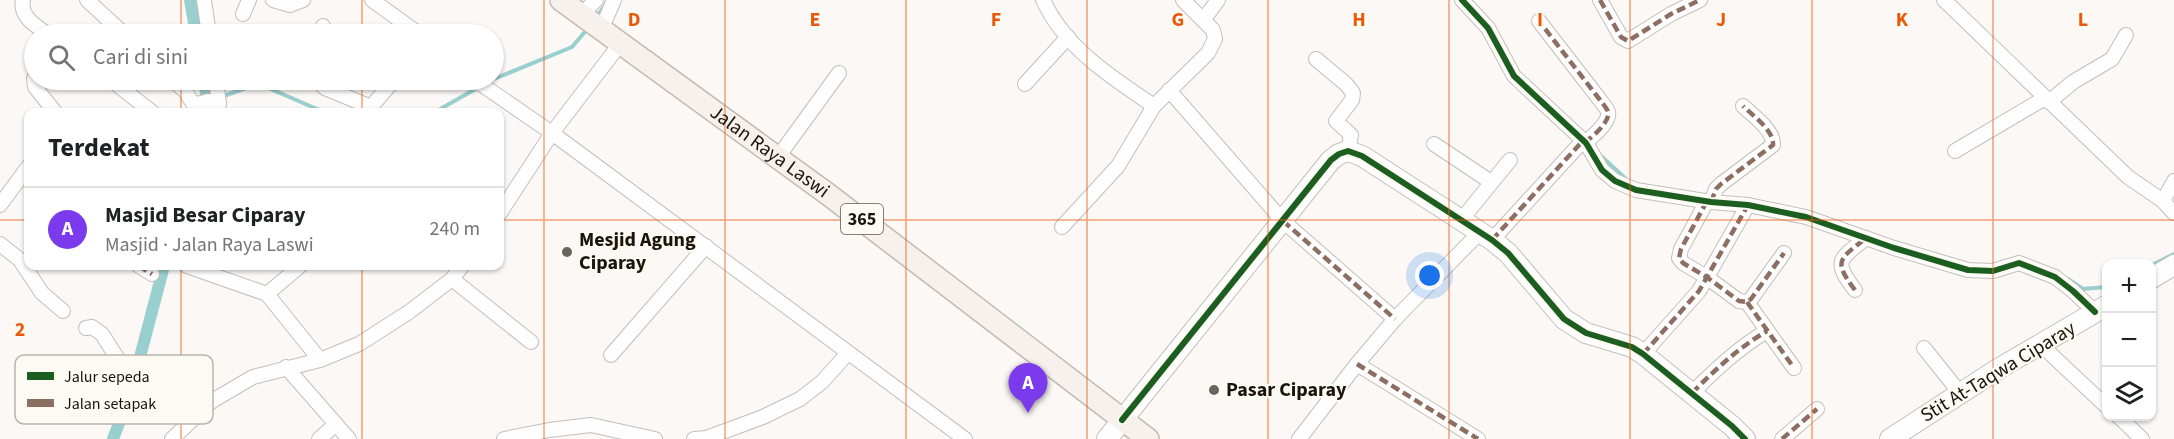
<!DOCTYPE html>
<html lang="id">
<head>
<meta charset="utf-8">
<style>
  :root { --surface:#fff; --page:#f2f2f2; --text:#202124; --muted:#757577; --line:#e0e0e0; --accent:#7c3aed }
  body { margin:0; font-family:"Source Sans 3",sans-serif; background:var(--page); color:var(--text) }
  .controls { position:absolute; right:18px; bottom:18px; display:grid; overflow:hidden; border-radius:12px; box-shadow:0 2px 4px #0004 }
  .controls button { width:54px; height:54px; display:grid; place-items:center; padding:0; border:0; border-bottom:2px solid var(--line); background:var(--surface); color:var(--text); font:30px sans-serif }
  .you { position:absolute; left:1430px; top:276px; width:21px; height:21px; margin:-15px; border:4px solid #fff; border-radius:50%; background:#1a73e8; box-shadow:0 0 0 9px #1a73e833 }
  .badge { display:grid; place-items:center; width:39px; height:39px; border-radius:50%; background:var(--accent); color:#fff; font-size:20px; font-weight:700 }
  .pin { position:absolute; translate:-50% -50px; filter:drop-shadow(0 2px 3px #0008) }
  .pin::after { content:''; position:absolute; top:32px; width:21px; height:18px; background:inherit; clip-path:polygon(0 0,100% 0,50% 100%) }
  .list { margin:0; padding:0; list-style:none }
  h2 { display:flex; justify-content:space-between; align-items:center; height:78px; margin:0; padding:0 24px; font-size:26px }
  h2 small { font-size:20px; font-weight:400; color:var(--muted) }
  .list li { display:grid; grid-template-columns:39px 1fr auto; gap:18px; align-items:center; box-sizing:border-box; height:84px; padding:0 24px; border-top:2px solid var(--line) }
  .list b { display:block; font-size:22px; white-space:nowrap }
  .list p { margin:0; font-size:20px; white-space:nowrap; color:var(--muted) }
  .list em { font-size:20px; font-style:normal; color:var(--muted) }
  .icon { flex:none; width:33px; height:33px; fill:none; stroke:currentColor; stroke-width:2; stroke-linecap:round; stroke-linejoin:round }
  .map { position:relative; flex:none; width:2174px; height:439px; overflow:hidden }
  .search { position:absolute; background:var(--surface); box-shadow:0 2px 4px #0004; left:24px; top:24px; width:480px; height:66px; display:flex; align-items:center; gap:15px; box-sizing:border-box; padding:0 21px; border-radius:33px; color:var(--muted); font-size:22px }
  .panel { position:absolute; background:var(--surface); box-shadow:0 2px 4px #0004; left:24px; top:108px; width:480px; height:162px; border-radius:12px }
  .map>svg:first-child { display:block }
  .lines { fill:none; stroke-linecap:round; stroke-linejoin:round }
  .stream { stroke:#99d0cf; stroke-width:4 }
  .canal { stroke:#99d0cf; stroke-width:12 }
  .street-casing { stroke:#c4bfb9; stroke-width:16 }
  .secondary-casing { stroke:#c4bfb9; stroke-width:22 }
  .primary-casing { stroke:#c3b9b2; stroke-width:24 }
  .street { stroke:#fefefe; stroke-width:14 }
  .secondary { stroke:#fefefe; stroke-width:20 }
  .primary { stroke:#f7f1ee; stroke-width:21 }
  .quiet { stroke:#8d6e63; stroke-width:4.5; stroke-dasharray:9 4.5; stroke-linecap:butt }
  .cycleway-casing { stroke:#fdf9f3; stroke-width:10 }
  .cycleway { stroke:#1b5e20; stroke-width:6 }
  .grid { fill:none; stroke:#e8590c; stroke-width:1.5; stroke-opacity:0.55 }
  .poi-dot { fill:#69645d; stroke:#fdf9f3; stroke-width:2 }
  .labels { text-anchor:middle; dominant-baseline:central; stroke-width:4.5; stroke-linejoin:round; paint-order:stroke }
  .shield { fill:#fdf9f3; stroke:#5f5951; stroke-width:1.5 }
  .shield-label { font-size:18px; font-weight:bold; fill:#1b140b }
  .street-label { font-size:20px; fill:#1b140b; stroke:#fdf9f3 }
  .poi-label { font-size:20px; font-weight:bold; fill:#1b140b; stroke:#fdf9f3; text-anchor:start }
  .key { fill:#fdf9f3; stroke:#b9b4ad; stroke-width:1.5 }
  .key-label { font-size:16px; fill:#1b140b }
  .grid-label { font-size:20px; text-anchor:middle; font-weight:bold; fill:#e8590c; stroke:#fdf9f3; stroke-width:4.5; stroke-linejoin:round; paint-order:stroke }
</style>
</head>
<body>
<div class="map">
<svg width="2174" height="439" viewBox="0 0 2174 439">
  <rect width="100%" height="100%" fill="#fbf8f5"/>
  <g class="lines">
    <g class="stream">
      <path d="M597 16 607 3"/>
      <path d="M494 79 572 47 589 27"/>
      <path d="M221 97 246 88 266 87 324 112"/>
      <path d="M435 112 479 87"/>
      <path d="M1601 156 1626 179"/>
      <path d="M2152 265 2174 254"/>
      <path d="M2068 279 2083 289 2106 287"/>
    </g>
    <g class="canal">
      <path d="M190 0 196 34"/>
      <path d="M205 80 207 112"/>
      <path d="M113 439 130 395 164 266"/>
    </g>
    <defs>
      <g id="street">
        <path d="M23 0C19 16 36 26 47 34"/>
        <path d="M87 0 124 34"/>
        <path d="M204 0 209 34"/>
        <path d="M273 0 290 5 303 0"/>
        <path d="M372 0 419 34"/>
        <path d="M1043 0C1065 48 1112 78 1154 106"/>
        <path d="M1462 0 1488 28 1514 76 1586 143 1602 170 1615 181 1636 190 1711 202 1748 205 1806 217 1894 248 1968 270 1993 271 2019 263 2055 277 2073 291 2095 312"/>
        <path d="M1600 0 1621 37 1628 41 1671 14 1700 0"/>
        <path d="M1944 0 2128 177 2163 201 2174 213"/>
        <path d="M243 14 249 0"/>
        <path d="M581 15 596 0"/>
        <path d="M1204 19 1218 0"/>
        <path d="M323 26 326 34"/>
        <path d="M601 30 614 0"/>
        <path d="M1316 59 1346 84 1353 93 1352 100 1336 121 1351 135 1348 151"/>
        <path d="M34 78 35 87 55 112"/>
        <path d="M111 80 152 112"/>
        <path d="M173 80 185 91 194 105 208 101 219 104"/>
        <path d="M216 80 219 104"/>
        <path d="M321 80 320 83 325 88 371 107 394 80"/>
        <path d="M475 80 552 133 965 439"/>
        <path d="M1025 84 1068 37"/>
        <path d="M1169 90 1283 221 1395 319"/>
        <path d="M2049 102 2073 82 2112 59 2126 35"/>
        <path d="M1434 144 1491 182"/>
        <path d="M1955 151 2045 98"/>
        <path d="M778 157 839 73"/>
        <path d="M1707 201 1681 249 1679 258 1683 263 1708 278 1739 301 1747 302 1751 299 1784 253"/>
        <path d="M2163 201 2174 181"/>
        <path d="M1711 202 1716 189 1721 184 1773 145C1774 130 1753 116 1743 106"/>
        <path d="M0 205 28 167"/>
        <path d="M500 213 552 133 620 44"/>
        <path d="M1462 219 1510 160"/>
        <path d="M1062 227 1118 166 1154 106 1208 53 1215 39 1213 30 1183 0"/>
        <path d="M1492 240 1579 145C1588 142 1611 122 1608 112 1607 108 1602 103 1600 100L1539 21"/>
        <path d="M0 244 20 260 42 293 63 311"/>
        <path d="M139 266 152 274"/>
        <path d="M187 266 267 294"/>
        <path d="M300 266 267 294 320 360"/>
        <path d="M452 279 531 342"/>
        <path d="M1855 290C1832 260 1840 259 1866 238"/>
        <path d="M1747 302 1794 368"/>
        <path d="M86 328 92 327 102 334 119 361 140 369 212 401"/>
        <path d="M2040 344 2106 406"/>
        <path d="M1924 348 1960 393"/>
        <path d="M1643 354 1699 291 1748 205"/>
        <path d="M611 355 706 246"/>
        <path d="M1357 364 1478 439"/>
        <path d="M286 367 349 439"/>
        <path d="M1692 393C1715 370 1738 348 1767 331"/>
        <path d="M2118 416 2142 439"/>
        <path d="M172 439 212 401 253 377 320 360 359 344 409 312 452 279 462 266"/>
        <path d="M319 439 336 424"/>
        <path d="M504 439 549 430 591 425 655 439"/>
        <path d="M694 439 706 438 763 417 800 399 822 382 848 353"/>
        <path d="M1299 439 1357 364 1395 319 1481 231"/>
        <path d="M1782 439 1817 409"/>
      </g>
      <g id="secondary">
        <path d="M2152 278 2174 265"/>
        <path d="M1107 439 1331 160 1339 154 1348 151 1362 156 1492 240 1508 253 1564 319 1586 333 1632 347 1643 354 1732 426 1745 439"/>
        <path d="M1890 439 1998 369 2106 306"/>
      </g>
      <g id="primary">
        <path id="s1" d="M561 0 829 195 1148 439"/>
      </g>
    </defs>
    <use href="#street" class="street-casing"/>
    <use href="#secondary" class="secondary-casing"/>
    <use href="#primary" class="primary-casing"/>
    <use href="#street" class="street"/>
    <use href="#secondary" class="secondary"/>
    <use href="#primary" class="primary"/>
    <g class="quiet">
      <path d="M1600 0 1621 37 1628 41 1671 14 1700 0"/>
      <path d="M26 169 28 171"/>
      <path d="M1707 201 1681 249 1679 258 1683 263 1708 278 1739 301 1747 302 1751 299 1784 253"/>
      <path d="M1711 202 1716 189 1721 184 1773 145C1774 130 1753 116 1743 106"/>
      <path d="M1283 221 1395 319"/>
      <path d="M1492 240 1579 145C1588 142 1611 122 1608 112 1607 108 1602 103 1600 100L1539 21"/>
      <path d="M139 266 152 274"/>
      <path d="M1855 290C1832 260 1840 259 1866 238"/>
      <path d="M1747 302 1794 368"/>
      <path d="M1643 354 1699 291 1748 205"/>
      <path d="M1357 364 1478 439"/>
      <path d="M1692 393C1715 370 1738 348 1767 331"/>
      <path d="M1782 439 1817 409"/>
    </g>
    <defs>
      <g id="cycleway">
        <path d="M1462 0 1488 28 1514 76 1586 143 1602 170 1615 181 1636 190 1711 202 1748 205 1806 217 1894 248 1968 270 1993 271 2019 263 2055 277 2073 291 2095 312"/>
        <path d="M1122 420 1331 160 1339 154 1348 151 1362 156 1492 240 1508 253 1564 319 1586 333 1632 347 1643 354 1732 426 1745 439"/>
      </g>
    </defs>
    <use href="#cycleway" class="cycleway-casing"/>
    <use href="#cycleway" class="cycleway"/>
  </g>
  <path class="grid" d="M181 0V34M362 0V34M544 0V439M725 0V439M906 0V439M1087 0V439M1268 0V439M1449 0V439M1630 0V439M1812 0V439M1993 0V439M181 80V112M362 80V112M0 220H28M500 220H2174M181 266V439M362 266V439"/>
  <g class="poi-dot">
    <circle cx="567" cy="252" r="6"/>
    <circle cx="1214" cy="390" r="6"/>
  </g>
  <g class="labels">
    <rect class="shield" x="841" y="204" width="42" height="30" rx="4.5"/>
    <g class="shield-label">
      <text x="862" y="219">365</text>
    </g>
    <g class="street-label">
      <text stroke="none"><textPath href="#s1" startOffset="258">Jalan Raya Laswi</textPath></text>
      <text transform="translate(1998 372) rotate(-31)">Stit At-Taqwa Ciparay</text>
    </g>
    <g class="poi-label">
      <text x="579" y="240">Mesjid Agung<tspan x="579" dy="23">Ciparay</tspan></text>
      <text x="1226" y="390">Pasar Ciparay</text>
    </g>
  </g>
  <rect x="15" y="355" width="198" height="69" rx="9" class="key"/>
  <rect x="27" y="372" width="27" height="8" fill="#1b5e20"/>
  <rect x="27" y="399" width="27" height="8" fill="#8d6e63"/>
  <g class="key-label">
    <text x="64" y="382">Jalur sepeda</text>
    <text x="64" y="409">Jalan setapak</text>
  </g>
  <g class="grid-label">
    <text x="634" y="26">D</text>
    <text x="815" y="26">E</text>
    <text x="996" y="26">F</text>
    <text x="1178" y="26">G</text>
    <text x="1359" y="26">H</text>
    <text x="1540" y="26">I</text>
    <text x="1721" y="26">J</text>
    <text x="1902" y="26">K</text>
    <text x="2083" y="26">L</text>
    <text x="20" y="336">2</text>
  </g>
</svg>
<div class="controls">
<button>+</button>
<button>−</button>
<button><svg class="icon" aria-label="layers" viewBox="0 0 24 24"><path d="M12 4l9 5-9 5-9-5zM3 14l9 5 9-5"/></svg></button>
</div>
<div class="you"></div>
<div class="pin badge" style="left:1028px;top:413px">A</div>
<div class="search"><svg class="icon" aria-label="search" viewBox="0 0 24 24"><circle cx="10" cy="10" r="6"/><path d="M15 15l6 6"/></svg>Cari di sini</div>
<section class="panel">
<h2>Terdekat<small></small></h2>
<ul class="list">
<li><span class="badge">A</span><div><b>Masjid Besar Ciparay</b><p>Masjid · Jalan Raya Laswi</p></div><em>240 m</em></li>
</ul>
</section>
</div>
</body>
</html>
